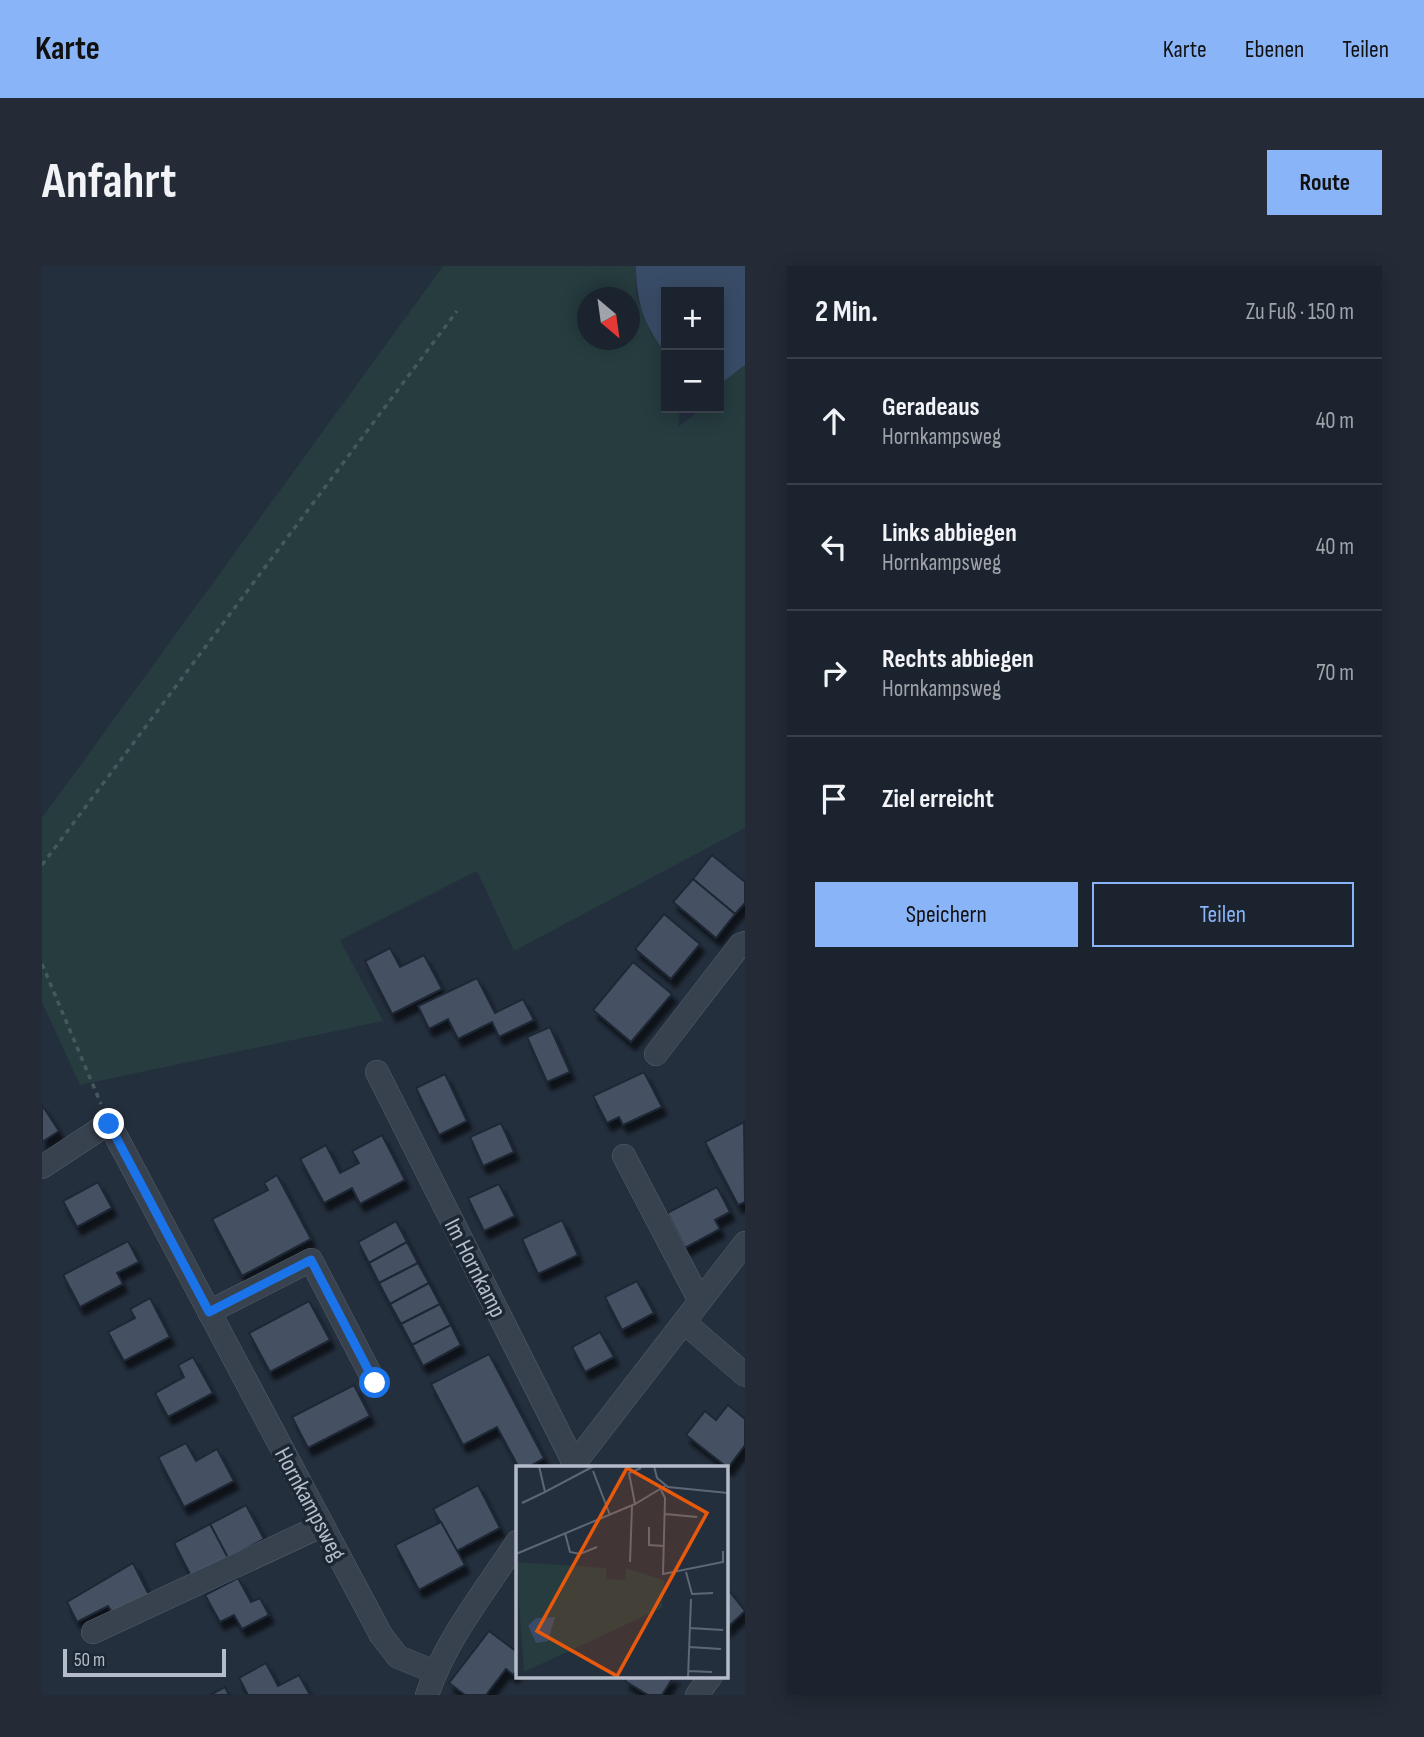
<!DOCTYPE html>
<html lang="de">
<head>
<meta charset="utf-8">
<style>
  :root { --surface:#1b232e; --page:#242b36; --text:#f1f3f6; --muted:#a0a4aa; --line:#39404a; --accent:#8ab4f8 }
  body { margin:0; font-family:"Sofia Sans Condensed",sans-serif; background:var(--page); color:var(--text) }
  .controls { position:absolute; right:21px; top:21px; display:grid; overflow:hidden; border-radius:0px; box-shadow:0 4px 18px #0003 }
  .controls button { width:63px; height:63px; display:grid; place-items:center; padding:0; border:0; border-bottom:2px solid var(--line); background:var(--surface); color:var(--text); font:35px sans-serif }
  .compass { position:absolute; left:535px; top:21px; width:63px; height:63px; border-radius:50%; background:var(--surface); box-shadow:0 4px 18px #0003; rotate:151deg }
  .scale { position:absolute; left:21px; bottom:18px; width:163px; box-sizing:border-box; padding-left:7px; border:4px solid #b4bcc9; border-top:0; font-size:19px; line-height:24px; white-space:nowrap; color:#b4bcc9; -webkit-text-stroke:5px #1d2633; paint-order:stroke }
  .stop { position:absolute; width:21px; height:21px; margin:-16px; border:5px solid #1a73e8; border-radius:50%; background:#fff }
  .stop.end { background:#1a73e8; border-color:#fff; box-shadow:0 2px 7px #0008 }
  .list { margin:0; padding:0; list-style:none }
  h2 { display:flex; justify-content:space-between; align-items:center; height:91px; margin:0; padding:0 28px; font-size:30px }
  h2 small { font-size:23px; font-weight:400; color:var(--muted) }
  .list li { display:grid; grid-template-columns:46px 1fr auto; gap:21px; align-items:center; box-sizing:border-box; height:126px; padding:0 28px; border-top:2px solid var(--line) }
  .list b { display:block; font-size:26px; white-space:nowrap }
  .list p { margin:0; font-size:23px; white-space:nowrap; color:var(--muted) }
  .list em { font-size:23px; font-style:normal; color:var(--muted) }
  .actions { display:flex; gap:14px; padding:21px 28px }
  .actions a { flex:1; padding:16px 0; border:2px solid var(--accent); border-radius:0px; text-align:center; font-size:24px; color:var(--accent) }
  .actions .main { background:var(--accent); color:#111 }
  .icon { flex:none; width:38px; height:38px; fill:none; stroke:currentColor; stroke-width:2; stroke-linecap:round; stroke-linejoin:round }
  .map { position:relative; flex:none; width:703px; height:1429px; overflow:hidden; border-radius:0px }
  header { display:flex; align-items:center; gap:42px; box-sizing:border-box; height:98px; padding:0 35px; background:var(--accent); color:#111 }
  header strong { font-size:33px }
  nav { display:flex; gap:38px; margin-inline-start:auto; font-size:24px }
  .intro { display:flex; align-items:center; justify-content:space-between; box-sizing:border-box; height:168px; padding:0 42px }
  h1 { margin:0; font-size:49px }
  .button { padding:18px 32px; border-radius:0px; background:var(--accent); color:#111; font-size:24px; font-weight:700 }
  main { display:flex; gap:42px; padding:0 42px }
  aside { flex:1; background:var(--surface); border-radius:0px; box-shadow:0 4px 18px #0003 }
  .map>svg:first-child { display:block }
  .green { fill:#263c3f; fill-rule:evenodd }
  .water { fill:#394c67 }
  .building { fill:#455162; stroke:#1f2835; stroke-width:2; filter:url(#shadow) }
  .lines { fill:none; stroke-linecap:round; stroke-linejoin:round }
  .minor-casing { stroke:#565f6c; stroke-width:24 }
  .path { stroke:#44595c; stroke-width:3.5; stroke-dasharray:5 5; stroke-linecap:butt }
  .minor { stroke:#38414e; stroke-width:23 }
  .route { stroke:#1a73e8; stroke-width:9 }
  .labels { text-anchor:middle; dominant-baseline:central; stroke-width:7; stroke-linejoin:round; paint-order:stroke }
  .street-label { font-size:24px; fill:#b4bcc9; stroke:#1d2633 }
  .inset-road { fill:none; stroke:#5e6776; stroke-width:2 }
  .view { fill:#e8590c; fill-opacity:0.15; stroke:#e8590c; stroke-width:3.5 }
  .inset-edge { fill:none; stroke:#b4bcc9; stroke-width:3.5 }
</style>
</head>
<body>
<header>
<strong>Karte</strong>
<nav><a>Karte</a><a>Ebenen</a><a>Teilen</a></nav>
</header>
<div class="intro"><h1>Anfahrt</h1><a class="button">Route</a></div>
<main>
<div class="map">
<svg width="703" height="1429" viewBox="0 0 703 1429">
  <defs>
    <filter id="shadow"><feDropShadow dx="4.5" dy="8" stdDeviation="2" flood-color="#0009"/></filter>
  </defs>
  <rect width="100%" height="100%" fill="#242f3e"/>
  <path class="green" d="M401 0H594V29L609 68 624 88V142H638L636 161 661 142H677V119L703 99V562L472 685 435 605 298 674 341 755 38 819 0 736V552ZM545 32H587V74H545Z"/>
  <path class="water" d="M594 0H703V99L677 119V26H624V88C602 59 594 36 594 0Z"/>
  <g class="building">
    <path d="M670 589 703 616V637L693 648 651 613Z"/>
    <path d="M651 613 693 648 674 672 631 636Z"/>
    <path d="M622 648 658 678 629 713 593 683Z"/>
    <path d="M348 682 358 701 382 689 400 723 350 748 323 695Z"/>
    <path d="M591 696 630 728 589 776 551 744Z"/>
    <path d="M435 712 453 747 481 733 492 754 457 771 450 756 416 773 406 753 387 763 376 740Z"/>
    <path d="M508 761 528 806 505 816 485 771Z"/>
    <path d="M602 806 620 841 581 859 577 851 565 857 551 830Z"/>
    <path d="M403 808 425 855 397 869 374 822Z"/>
    <path d="M0 839 17 865 0 876Z"/>
    <path d="M702 856 703 936 696 939 663 876Z"/>
    <path d="M459 857 472 886 441 900 428 871Z"/>
    <path d="M340 869 363 914 318 938 310 922 282 937 258 893 284 879 298 907 317 897 310 885Z"/>
    <path d="M235 909 269 973 200 1010 170 953 226 924 222 917Z"/>
    <path d="M56 916 70 942 35 961 21 935Z"/>
    <path d="M457 918 473 950 442 965 426 932Z"/>
    <path d="M675 921 688 946 673 954 678 963 643 982 625 947Z"/>
    <path d="M520 954 536 989 496 1008 480 973Z"/>
    <path d="M354 955 365 976 327 997 316 976Z"/>
    <path d="M86 975 97 996 75 1007 81 1018 38 1041 21 1009Z"/>
    <path d="M365 976 376 997 337 1017 327 997Z"/>
    <path d="M376 997 387 1017 348 1038 337 1017Z"/>
    <path d="M595 1015 612 1047 580 1064 563 1031Z"/>
    <path d="M387 1017 398 1038 359 1058 348 1038Z"/>
    <path d="M108 1032 128 1071 82 1095 66 1066 93 1052 88 1043Z"/>
    <path d="M267 1035 288 1074 228 1106 207 1067Z"/>
    <path d="M398 1038 409 1059 370 1079 359 1058Z"/>
    <path d="M409 1059 419 1079 381 1100 370 1079Z"/>
    <path d="M558 1066 572 1091 543 1106 530 1081Z"/>
    <path d="M447 1088 502 1192 485 1202H477L455 1161 421 1179 389 1118Z"/>
    <path d="M151 1091 171 1127 126 1151 113 1127 142 1111 136 1099Z"/>
    <path d="M312 1119 328 1150 266 1182 250 1151Z"/>
    <path d="M686 1139 703 1153V1179L686 1202 644 1169 663 1145 674 1154Z"/>
    <path d="M144 1177 154 1195 175 1183 192 1215 142 1241 116 1191Z"/>
    <path d="M436 1219 458 1262 415 1285 391 1243Z"/>
    <path d="M204 1239 222 1273 186 1292 168 1258Z"/>
    <path d="M399 1256 423 1299 377 1324 353 1279Z"/>
    <path d="M168 1258 186 1292 150 1312 132 1277Z"/>
    <path d="M91 1297 107 1329 71 1348 66 1340 35 1356 25 1336Z"/>
    <path d="M196 1312 209 1336 218 1332 227 1349 200 1363 192 1349 178 1356 163 1329Z"/>
    <path d="M684 1321 703 1345 684 1363Z"/>
    <path d="M447 1365 475 1386V1404L471 1409 464 1403 444 1429H423L407 1417Z"/>
    <path d="M224 1397 236 1420 257 1409 268 1429H206L197 1412Z"/>
    <path d="M586 1410H632L620 1429H606L583 1415Z"/>
    <path d="M183 1421 187 1429H168Z"/>
  </g>
  <g class="lines">
    <defs>
      <g id="minor">
        <path d="M614 788 698 679 703 677"/>
        <path d="M335 806 532 1197"/>
        <path d="M582 890 658 1035"/>
        <path d="M0 901 67 857 339 1369 356 1391 393 1406"/>
        <path d="M167 1046 269 994 333 1117"/>
        <path d="M642 1056 703 1109"/>
        <path d="M529 1202 703 977"/>
        <path d="M51 1366 279 1260"/>
        <path d="M385 1429C404 1373 443 1325 475 1276"/>
        <path d="M655 1429 669 1410"/>
      </g>
    </defs>
    <use href="#minor" class="minor-casing"/>
    <g class="path">
      <path d="M0 599 415 45"/>
      <path d="M0 698 59 838"/>
    </g>
    <use href="#minor" class="minor"/>
  </g>
  <g class="lines">
    <path class="route" d="M67 858 167 1046 269 994 333 1117"/>
  </g>
  <g class="labels">
    <g class="street-label">
      <text transform="translate(433 1002) rotate(63)">Im Hornkamp</text>
      <text transform="translate(268 1238) rotate(62)">Hornkampsweg</text>
    </g>
  </g>
  <g transform="translate(474 1200)">
    <rect width="212" height="212" fill="#242f3e"/>
    <path d="M0 96 90 102V113L109 114 110 102 148 114 146 142 8 206ZM35 151 36 163 20 177 12 160 20 152Z" fill="#263c3f" fill-rule="evenodd"/>
    <path d="M39 151 32 175 20 177 12 160 20 152Z" fill="#394c67"/>
    <path class="inset-road" d="M23 0 29 26 78 0M138 0 141 12 152 21 212 27M77 5 94 49M145 24 149 32 147 108 207 96V85M6 37 29 26M119 38 113 7 125 2M149 48 181 51M133 61V79L148 80M49 67 54 86 64 88 81 81M0 88 119 38 149 20M114 96 116 40M170 106 176 128 197 127M174 162 207 164M173 181 205 183M172 205 196 206M172 212 175 133"/>
    <path class="view" d="M111 2 191 47 101 210 21 165Z"/>
    <rect width="212" height="212" class="inset-edge"/>
  </g>
</svg>
<div class="controls">
<button>+</button>
<button>−</button>
</div>
<svg class="compass" viewBox="-18 -18 36 36"><path d="M0-13l5 13h-10z" fill="#e53935"/><path d="M0 13l5-13h-10z" fill="#a0a4aa"/></svg>
<div class="scale">50 m</div>
<div class="stop" style="left:333px;top:1117px"></div>
<div class="stop end" style="left:67px;top:858px"></div>
</div>
<aside>
<h2>2 Min.<small>Zu Fuß · 150 m</small></h2>
<ul class="list">
<li><svg class="icon" aria-label="ahead" viewBox="0 0 24 24"><path d="M12 20V5M6 11l6-6 6 6"/></svg><div><b>Geradeaus</b><p>Hornkampsweg</p></div><em>40 m</em></li>
<li><svg class="icon" aria-label="left" viewBox="0 0 24 24"><path d="M17 20v-9H6M10 6l-5 5 5 5"/></svg><div><b>Links abbiegen</b><p>Hornkampsweg</p></div><em>40 m</em></li>
<li><svg class="icon" aria-label="right" viewBox="0 0 24 24"><path d="M7 20v-9h11M14 6l5 5-5 5"/></svg><div><b>Rechts abbiegen</b><p>Hornkampsweg</p></div><em>70 m</em></li>
<li><svg class="icon" aria-label="arrive" viewBox="0 0 24 24"><path d="M6 21V4h12l-3 4 3 4H6"/></svg><div><b>Ziel erreicht</b></div></li>
</ul>
<div class="actions"><a class="main">Speichern</a><a>Teilen</a></div>
</aside>
</main>
</body>
</html>
